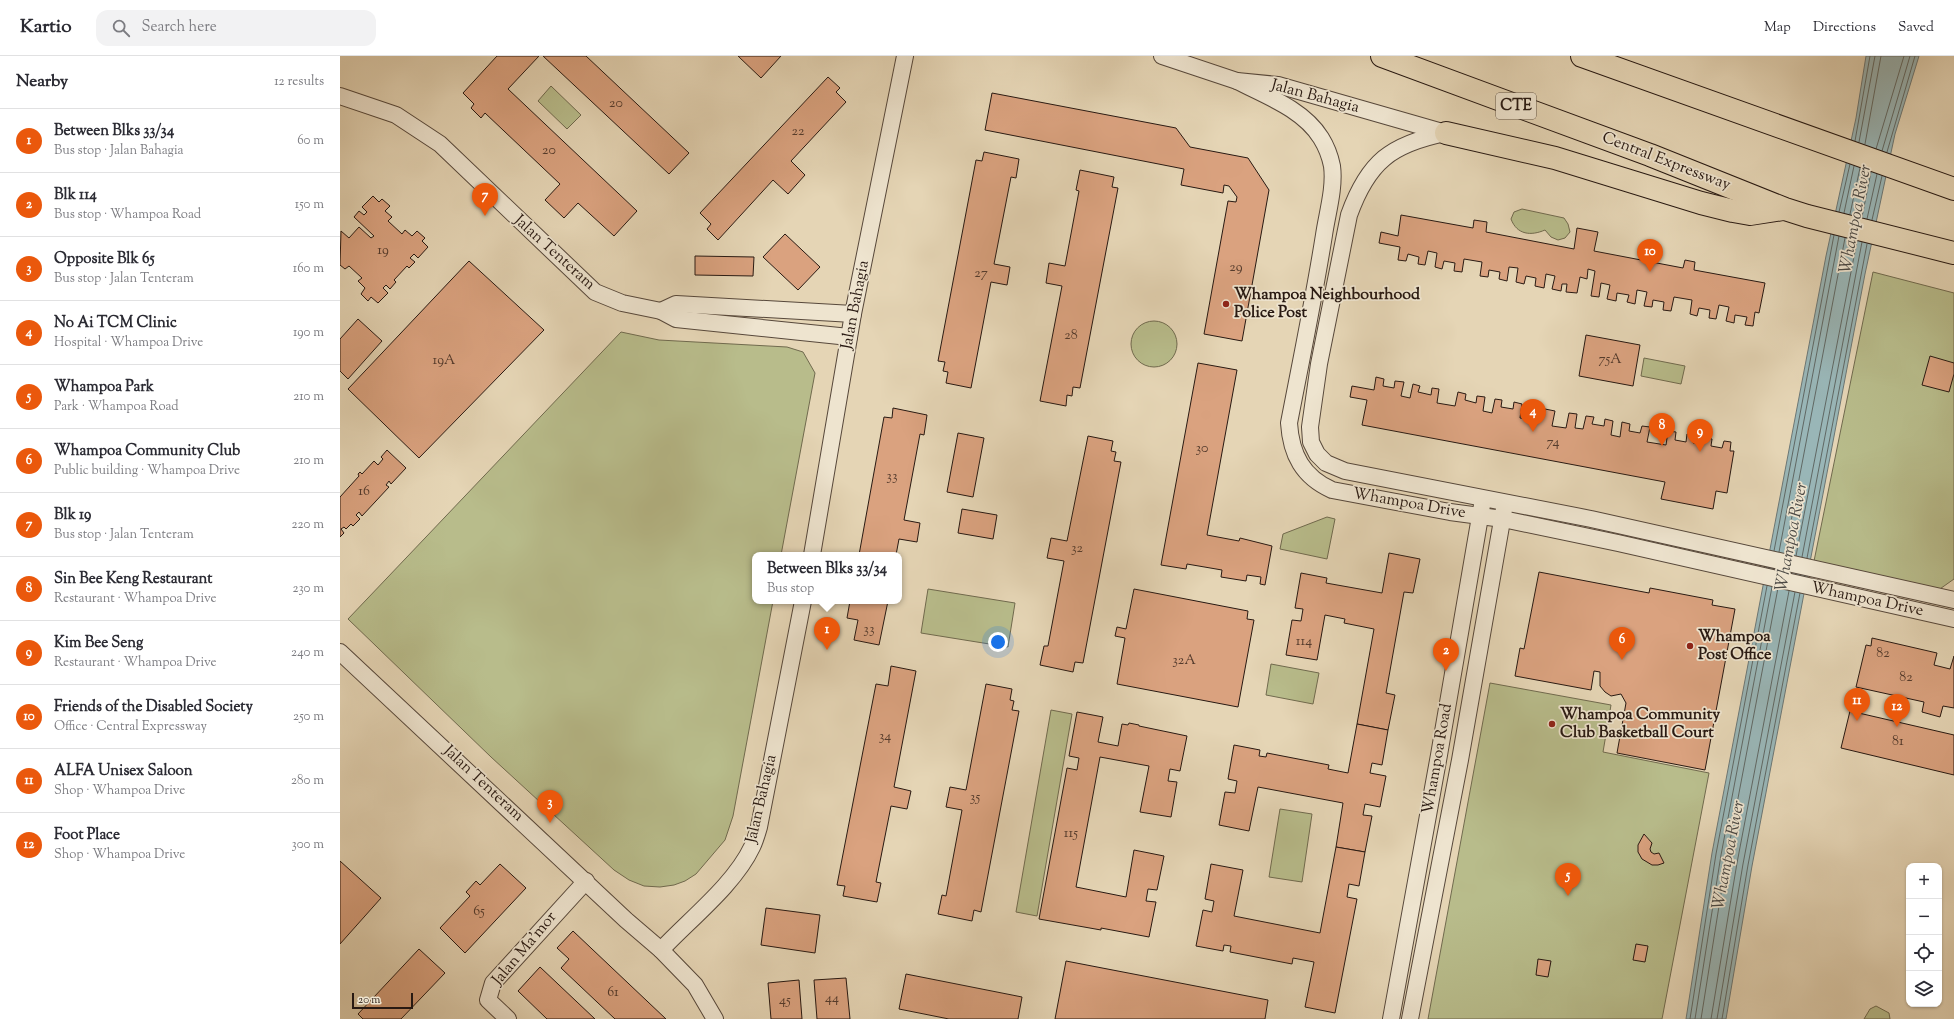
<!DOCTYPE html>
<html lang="en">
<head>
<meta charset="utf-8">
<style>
  :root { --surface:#fff; --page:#f2f2f3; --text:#2b2b33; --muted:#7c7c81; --line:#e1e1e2; --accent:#ea580c }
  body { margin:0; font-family:"Sorts Mill Goudy",serif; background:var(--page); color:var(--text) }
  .controls { position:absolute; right:12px; bottom:12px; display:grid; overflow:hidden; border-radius:8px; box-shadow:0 1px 3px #0004 }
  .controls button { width:36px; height:36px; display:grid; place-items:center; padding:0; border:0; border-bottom:1px solid var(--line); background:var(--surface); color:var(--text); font:20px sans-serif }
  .scale { position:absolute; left:12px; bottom:10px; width:61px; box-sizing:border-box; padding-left:4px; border:2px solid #281912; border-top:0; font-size:11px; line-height:14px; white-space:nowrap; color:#281912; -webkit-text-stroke:3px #eee4cf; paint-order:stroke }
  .you { position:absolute; left:658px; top:586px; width:14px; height:14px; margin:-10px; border:3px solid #fff; border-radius:50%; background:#1a73e8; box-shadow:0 0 0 6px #1a73e833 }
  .badge { display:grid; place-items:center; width:26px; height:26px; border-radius:50%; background:var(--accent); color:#fff; font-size:13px; font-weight:700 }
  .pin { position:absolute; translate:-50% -33px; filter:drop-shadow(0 1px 2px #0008) }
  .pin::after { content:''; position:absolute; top:21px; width:14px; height:12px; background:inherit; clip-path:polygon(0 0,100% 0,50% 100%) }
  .popup { position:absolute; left:412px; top:496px; width:150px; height:52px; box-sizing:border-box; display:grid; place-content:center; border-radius:8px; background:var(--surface); filter:drop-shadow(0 1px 3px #0005); font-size:13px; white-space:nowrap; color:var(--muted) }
  .popup b { font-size:15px; color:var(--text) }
  .popup::after { content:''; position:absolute; left:50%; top:100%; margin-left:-8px; border:8px solid transparent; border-top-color:var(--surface) }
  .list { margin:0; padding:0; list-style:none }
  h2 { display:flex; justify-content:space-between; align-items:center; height:52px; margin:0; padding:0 16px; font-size:17px }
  h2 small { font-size:13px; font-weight:400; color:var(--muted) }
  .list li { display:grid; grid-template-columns:26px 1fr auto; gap:12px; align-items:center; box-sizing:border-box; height:64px; padding:0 16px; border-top:1px solid var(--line) }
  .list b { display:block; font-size:15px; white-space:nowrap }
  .list p { margin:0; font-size:13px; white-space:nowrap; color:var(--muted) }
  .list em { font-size:13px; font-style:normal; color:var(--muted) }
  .icon { flex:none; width:22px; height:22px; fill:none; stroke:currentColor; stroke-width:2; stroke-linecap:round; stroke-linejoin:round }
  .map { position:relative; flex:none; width:1614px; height:963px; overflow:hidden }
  header { display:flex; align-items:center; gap:24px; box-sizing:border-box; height:56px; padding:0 20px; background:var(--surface); border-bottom:1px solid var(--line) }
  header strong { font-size:19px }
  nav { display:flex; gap:22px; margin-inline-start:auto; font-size:14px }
  .search { width:280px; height:36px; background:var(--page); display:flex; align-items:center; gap:10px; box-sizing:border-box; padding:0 14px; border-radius:12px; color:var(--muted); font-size:15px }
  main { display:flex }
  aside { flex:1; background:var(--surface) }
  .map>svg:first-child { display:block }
  .green { fill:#b8bc8b; stroke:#706a4e }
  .water { fill:#99b6b7; stroke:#6c7775 }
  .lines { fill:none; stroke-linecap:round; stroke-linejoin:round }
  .shore { stroke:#606864; stroke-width:1 }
  .building { fill:#daa27f; stroke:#281912 }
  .street-casing { stroke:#57483b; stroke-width:18 }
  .highway-casing { stroke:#281912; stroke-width:24 }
  .street { stroke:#eee4cf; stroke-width:16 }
  .highway { stroke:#e5d5b5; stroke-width:22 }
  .poi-dot { fill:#8f2418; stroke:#eee4cf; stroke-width:1.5 }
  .labels { text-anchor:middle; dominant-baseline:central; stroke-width:3.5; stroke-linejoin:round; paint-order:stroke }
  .number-label { font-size:14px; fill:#543b2d }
  .shield { fill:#eee4cf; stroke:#63564b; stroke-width:1 }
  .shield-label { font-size:15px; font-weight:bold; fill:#281912 }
  .street-label { font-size:16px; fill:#281912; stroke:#eee4cf }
  .poi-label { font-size:16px; font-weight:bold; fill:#281912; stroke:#eee4cf; text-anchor:start }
  .water-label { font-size:17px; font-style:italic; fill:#4a4844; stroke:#eee4cf }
</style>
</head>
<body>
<header>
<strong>Kartio</strong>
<div class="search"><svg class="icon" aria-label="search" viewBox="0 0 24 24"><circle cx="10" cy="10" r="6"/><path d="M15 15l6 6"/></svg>Search here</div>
<nav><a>Map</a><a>Directions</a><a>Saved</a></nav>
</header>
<main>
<aside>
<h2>Nearby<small>12 results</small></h2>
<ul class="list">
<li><span class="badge">1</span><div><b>Between Blks 33/34</b><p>Bus stop · Jalan Bahagia</p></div><em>60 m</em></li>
<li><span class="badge">2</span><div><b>Blk 114</b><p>Bus stop · Whampoa Road</p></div><em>150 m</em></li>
<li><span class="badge">3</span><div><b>Opposite Blk 65</b><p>Bus stop · Jalan Tenteram</p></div><em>160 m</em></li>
<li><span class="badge">4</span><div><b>No Ai TCM Clinic</b><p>Hospital · Whampoa Drive</p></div><em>190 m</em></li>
<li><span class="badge">5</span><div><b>Whampoa Park</b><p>Park · Whampoa Road</p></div><em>210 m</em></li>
<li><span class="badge">6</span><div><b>Whampoa Community Club</b><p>Public building · Whampoa Drive</p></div><em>210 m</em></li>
<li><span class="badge">7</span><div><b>Blk 19</b><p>Bus stop · Jalan Tenteram</p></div><em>220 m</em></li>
<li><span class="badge">8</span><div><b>Sin Bee Keng Restaurant</b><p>Restaurant · Whampoa Drive</p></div><em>230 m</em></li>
<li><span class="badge">9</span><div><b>Kim Bee Seng</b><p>Restaurant · Whampoa Drive</p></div><em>240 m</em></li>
<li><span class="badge">10</span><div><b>Friends of the Disabled Society</b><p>Office · Central Expressway</p></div><em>250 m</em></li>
<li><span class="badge">11</span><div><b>ALFA Unisex Saloon</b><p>Shop · Whampoa Drive</p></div><em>280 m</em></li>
<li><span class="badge">12</span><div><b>Foot Place</b><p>Shop · Whampoa Drive</p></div><em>300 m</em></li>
</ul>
</aside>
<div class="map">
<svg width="1614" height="963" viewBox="0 0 1614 963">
  <rect width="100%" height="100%" fill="#e5d5b5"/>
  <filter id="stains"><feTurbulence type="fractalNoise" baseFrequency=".005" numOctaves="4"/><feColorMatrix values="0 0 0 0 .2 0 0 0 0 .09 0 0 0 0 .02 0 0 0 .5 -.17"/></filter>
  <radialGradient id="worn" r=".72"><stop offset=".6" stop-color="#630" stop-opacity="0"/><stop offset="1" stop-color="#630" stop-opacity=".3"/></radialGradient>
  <g class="green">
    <path d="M211 30 241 59 227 73 198 45Z"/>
    <path d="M1182 153 1224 162 1228 168 1230 176 1225 182 1218 184 1211 181 1205 174C1191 180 1177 179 1171 163L1174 156Z"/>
    <path d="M1533 216 1614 237V523L1597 535 1473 510Z"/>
    <circle cx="814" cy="288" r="23"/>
    <path d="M281 276 319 284 447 291 463 296 475 317 441 499H415V545H433L393 760 385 784 356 818 345 825 334 829 320 831 304 830 289 824 274 814 151 701 8 563Z"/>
    <path d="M1304 302 1345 310 1341 328 1301 320Z"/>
    <path d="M987 461 995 463 987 503 940 493 943 478Z"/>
    <path d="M588 533 675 547 668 591 581 577Z"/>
    <path d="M931 608 979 617 973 648 926 639Z"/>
    <path d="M1150 627 1271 649 1263 696 1369 717 1322 963H1088Z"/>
    <path d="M711 654 732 658 697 860 676 856Z"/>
    <path d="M940 753 972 758 962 826 929 821Z"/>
    <path d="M1536 950 1549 957 1550 963H1524L1530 953Z"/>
  </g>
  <path class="water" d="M1526 0H1579L1555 78 1525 218 1412 810 1386 963H1346L1372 797 1486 200 1516 62Z"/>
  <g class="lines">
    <g class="shore">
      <path d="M1515 85 1530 0"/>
      <path d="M1519 86 1535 0"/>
      <path d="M1525 88 1541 0"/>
      <path d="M1536 93 1564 0"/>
      <path d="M1542 95 1570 0"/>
      <path d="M1547 96 1575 0"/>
      <path d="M1499 156 1510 108"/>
      <path d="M1504 157 1514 110"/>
      <path d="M1510 158 1520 112"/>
      <path d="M1522 161 1531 116"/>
      <path d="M1527 163 1537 118"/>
      <path d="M1532 164 1542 120"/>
      <path d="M1434 495 1494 179"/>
      <path d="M1439 496 1499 180"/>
      <path d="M1445 497 1505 182"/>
      <path d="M1456 500 1517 185"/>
      <path d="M1462 501 1522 186"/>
      <path d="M1467 502 1527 188"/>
      <path d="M1350 963 1376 798 1427 530"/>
      <path d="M1355 963 1381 799 1432 531"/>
      <path d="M1361 963 1387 800 1438 532"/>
      <path d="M1371 963 1397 807 1449 535"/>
      <path d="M1377 963 1403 808 1455 536"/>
      <path d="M1382 963 1408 809 1460 537"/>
    </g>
  </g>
  <g class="building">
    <path d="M157 0H199L168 33 297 155 274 180 238 147 224 162 205 144 220 128 145 57 141 62 131 52 134 48 123 37Z"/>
    <path d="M203 0H246L349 97 329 118Z"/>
    <path d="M398 0H441L421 22Z"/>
    <path d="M488 21 500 32 496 36 506 46 451 105 465 119 448 138 433 124 378 184 367 173 371 168 360 157Z"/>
    <path d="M652 37 836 72 850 91 908 102 929 134 902 285 864 278 888 145 896 146 897 141 889 130 884 129 883 137 841 129 844 113 645 74Z"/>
    <path d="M644 96 679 103 676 122 671 121 654 208 670 211 667 229 651 226 631 332 606 327 608 316 603 315 605 306 598 305 636 104 642 105Z"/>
    <path d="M740 114 774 121 772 131 778 132 740 332 733 331 732 340 727 339 726 350 700 345 722 230 706 227 709 207 725 210 739 135 736 134Z"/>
    <path d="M33 140 39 146 42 143 50 150 45 155 52 161 48 165 62 178 65 174 72 180 77 175 85 182 82 185 88 191 78 202 74 198 70 202 75 206 69 212 67 210 54 224 56 226 50 233 46 229 43 232 48 237 38 247 31 241 28 245 21 238 25 232 18 225 22 222 9 210 5 213 0 209 1 175 9 182 19 171 31 182 34 180 14 161 19 155 24 159 27 156 22 151Z"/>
    <path d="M1061 159 1133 172 1134 164 1147 166 1146 176 1234 193 1237 172 1258 176 1254 195 1343 212 1345 204 1355 206 1354 214 1425 227 1419 257 1415 256 1413 270 1405 269 1407 261 1395 259 1394 267 1386 265 1389 251 1379 249 1376 263 1369 262 1370 254 1359 252 1357 260 1350 258 1352 244 1334 241 1331 255 1323 254 1324 246 1313 244 1312 251 1304 250 1307 236 1297 234 1295 248 1287 246 1289 239 1277 237 1276 245 1267 243 1270 229 1261 227 1259 241 1251 240 1255 215 1248 213 1247 223 1240 221 1237 237 1226 236 1227 228H1222L1221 235 1212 233 1215 220 1206 218 1204 232 1195 230 1196 222 1186 220 1184 228 1176 226 1178 212 1169 211 1167 225 1159 223 1160 216 1149 214 1148 221 1140 220 1142 206 1124 203 1122 216 1114 215 1115 207 1104 205 1102 213 1095 211 1097 197 1088 195 1085 209 1078 208 1079 201 1068 198 1066 205 1058 204 1060 191 1039 187 1041 176 1058 180Z"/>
    <path d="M445 178 480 211 458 234 423 201Z"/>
    <path d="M355 200 414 201 413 220 355 219Z"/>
    <path d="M129 205 204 274 79 402 8 333Z"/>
    <path d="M18 263 42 285 8 323 0 315V283Z"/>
    <path d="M1246 279 1300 289 1293 330 1239 320Z"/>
    <path d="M1590 300 1614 307V318L1609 336 1582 329Z"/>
    <path d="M858 307 897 314 867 479 899 485 900 482 932 490 925 529 920 528 921 521 907 519 906 525 881 521 882 514 847 508 846 513 821 509Z"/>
    <path d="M1036 321 1044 323 1043 330 1054 332 1055 325 1064 326 1061 340 1070 342 1073 328 1080 330 1078 336 1091 339 1092 332 1099 333 1097 347 1115 350 1118 336 1126 338 1125 344 1136 347 1137 340 1145 341 1143 355 1152 357 1155 343 1162 344 1161 351 1173 353 1174 346 1182 348 1180 362 1188 363 1191 350 1198 351 1197 358 1204 359 1205 353 1215 355 1212 370 1226 372 1229 357 1237 358 1235 372 1243 373 1246 360 1254 361 1252 368 1264 370 1265 363 1273 365 1271 379 1280 381 1282 366 1290 368 1289 375 1300 377 1302 370 1310 371 1307 386 1326 389 1328 375 1336 376 1335 384 1346 386 1347 378 1355 379 1353 387 1363 389 1364 381 1372 383 1371 390 1382 392 1384 385 1391 386 1390 395H1394L1387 437 1376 435 1373 453 1321 443 1325 426 1022 369 1027 344 1010 341 1012 330 1034 334Z"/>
    <path d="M553 352 587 359 584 379 580 378 564 464 580 467 577 486 559 483 556 499H519L544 361 552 362Z"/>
    <path d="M618 377 644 382 633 441 607 436Z"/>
    <path d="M748 380 773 385 771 395 776 396 774 405 781 406 743 607 735 606 733 616 700 609 704 590H708L724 505 707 502 711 482 727 485Z"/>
    <path d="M47 394 66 412 51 428 49 425 46 429 49 431 22 460 19 456 16 459 20 463 13 470 11 468 6 473 4 471 1 473 4 477 0 481V441L19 420 18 418 20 416 22 418 34 405 38 409 43 403 41 401Z"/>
    <path d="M622 453 657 459 653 483 618 477Z"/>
    <path d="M1049 497 1080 503 1073 537 1064 536 1046 637 1055 639 1048 674 1017 668 1034 573 1004 567 1005 563 985 559 977 604 946 599 952 564 961 565 963 553 955 552 961 517 987 522 986 527 1042 537Z"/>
    <path d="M1199 516 1309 537 1310 532 1373 544 1372 549 1395 553 1365 714 1277 697 1286 647 1281 638 1271 640 1265 636 1260 630V616L1254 615 1251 634 1175 620 1180 592 1184 593Z"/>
    <path d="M794 533 908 555 907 563 914 564 898 651 777 628 785 582 775 580 777 571 786 573Z"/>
    <path d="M510 545H548L539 589 514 584 518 564 507 562Z"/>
    <path d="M1532 582 1597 597 1594 609 1610 613 1614 600V652L1603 650 1600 661 1582 656 1584 646 1516 631 1526 589 1531 590Z"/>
    <path d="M551 610 576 615 554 731 571 735 567 753 551 750 536 826 541 827 537 846 503 840 505 830 497 829 536 628 548 630Z"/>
    <path d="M646 628 672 633 670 644 674 645 672 654 679 655 641 856 634 854 632 865 598 858 602 839 606 840 622 754 606 751 610 731 626 734Z"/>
    <path d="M1510 655 1614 679V719L1501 692Z"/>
    <path d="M737 656 763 661 758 686 778 690 782 668 788 669 789 667 799 669V670L847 680 840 715 830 713 828 725 837 726 831 761 800 756 809 710 760 701 736 831 786 841 794 794 824 800 817 834 808 833 806 845 816 846 809 881 761 872V874L699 863 727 712 737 714 739 702 729 700Z"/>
    <path d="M1017 668 1048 674 1042 709 1032 707 1030 717 1046 720 1040 751 1025 748 1023 759 1032 760 1025 796 996 791 1003 747 918 731 909 775 879 769 885 736 895 737 897 725 888 723 894 689 920 694 919 700 926 701 927 697 989 709 988 713 1008 717Z"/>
    <path d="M1304 778 1312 787 1310 793 1311 796 1314 798 1319 797 1324 807 1318 809H1312L1302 803 1298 796V789Z"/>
    <path d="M996 791 1025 796 1019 830 1009 828 1007 841 1017 843 995 957 965 951 974 906 953 902 952 908 890 896 891 890 884 889 883 895 856 890 863 854 872 856 874 845 865 843 871 808 903 814 894 860 980 877Z"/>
    <path d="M0 805 41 842 0 888Z"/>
    <path d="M160 808 186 832 125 897 100 872 130 840 126 836 136 825 140 829Z"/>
    <path d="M426 852 480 859 475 897 421 889Z"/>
    <path d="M233 875 326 963H275L221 912 229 903 217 892Z"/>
    <path d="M1296 888 1308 890 1305 906 1293 904Z"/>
    <path d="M79 893 105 917 61 963H23L18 958Z"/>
    <path d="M1198 903 1211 905 1208 921 1196 919Z"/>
    <path d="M726 905 928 944 925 963H715Z"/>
    <path d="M200 911 255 963H207L178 935Z"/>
    <path d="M566 918 682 941 678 963H609L559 953Z"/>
    <path d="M506 922 510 963H477L474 924Z"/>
    <path d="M459 924 462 963H431L428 927Z"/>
  </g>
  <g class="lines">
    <defs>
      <g id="street">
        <path d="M822 0 897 25 938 29 1102 76"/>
        <path d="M897 25C926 40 963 53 981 82 986 90 990 100 992 110 995 132 987 158 984 179 974 242 961 305 949 367 951 399 963 421 992 434L1110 456 1163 463 1278 487 1614 563"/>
        <path d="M0 40 56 59 100 88 255 236 282 247 321 255 336 263 509 281"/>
        <path d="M1106 77C1051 88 1028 106 1009 159L979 308 970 371 971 386 977 398 986 407 1005 415 1251 463 1614 544"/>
        <path d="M321 255 336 248 513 258"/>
        <path d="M472 499 513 258 565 0"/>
        <path d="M0 596 286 864 321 894 355 929 375 963"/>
        <path d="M321 894C350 863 394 829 412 791 415 785 417 778 419 771L463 545"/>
        <path d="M168 963 148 944 153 927 246 825"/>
        <path d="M1051 963 1099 699 1142 449"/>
        <path d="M1070 963 1120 704 1164 453"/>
      </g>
      <g id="highway">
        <path d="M1042 0 1310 99 1445 153 1467 160 1614 197"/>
        <path d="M1242 0 1614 133"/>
        <path d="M1106 77 1215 102 1361 147 1393 155 1410 158 1443 153"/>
      </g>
    </defs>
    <use href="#street" class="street-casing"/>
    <use href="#highway" class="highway-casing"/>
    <use href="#street" class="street"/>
    <use href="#highway" class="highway"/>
  </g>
  <g class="poi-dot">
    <circle cx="886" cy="248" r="4"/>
    <circle cx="1350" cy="590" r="4"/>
    <circle cx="1212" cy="668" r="4"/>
  </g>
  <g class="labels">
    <g class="number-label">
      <text x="276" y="48">20</text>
      <text x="458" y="76">22</text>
      <text x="209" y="95">20</text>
      <text x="43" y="195">19</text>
      <text x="896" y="212">29</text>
      <text x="641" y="218">27</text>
      <text x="731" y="280">28</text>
      <text x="1270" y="304">75A</text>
      <text x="104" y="305">19A</text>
      <text x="1213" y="387">74</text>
      <text x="862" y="393">30</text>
      <text x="552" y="421">33</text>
      <text x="24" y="436">16</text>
      <text x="737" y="493">32</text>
      <text x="529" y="574">33</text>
      <text x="964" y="586">114</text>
      <text x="1543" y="598">82</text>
      <text x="844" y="605">32A</text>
      <text x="1566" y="622">82</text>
      <text x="545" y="681">34</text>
      <text x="1558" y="686">81</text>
      <text x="635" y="742">35</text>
      <text x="731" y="778">115</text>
      <text x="139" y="856">65</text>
      <text x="273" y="937">61</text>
      <text x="492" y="943">44</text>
      <text x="445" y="945">45</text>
    </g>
    <rect class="shield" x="1156" y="37" width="40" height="26" rx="3"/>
    <g class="shield-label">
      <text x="1176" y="50">CTE</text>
    </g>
    <g class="street-label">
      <text transform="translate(975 41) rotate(15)">Jalan Bahagia</text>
      <text transform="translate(1326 106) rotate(21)">Central Expressway</text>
      <text transform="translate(214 197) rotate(42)">Jalan Tenteram</text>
      <text transform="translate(516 249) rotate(-79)">Jalan Bahagia</text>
      <text transform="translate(1069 448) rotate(10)">Whampoa Drive</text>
      <text transform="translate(1527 544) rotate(12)">Whampoa Drive</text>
      <text transform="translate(1098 703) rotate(-80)">Whampoa Road</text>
      <text transform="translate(143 728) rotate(43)">Jalan Tenteram</text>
      <text transform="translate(422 743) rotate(-77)">Jalan Bahagia</text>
      <text transform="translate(185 893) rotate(-50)">Jalan Ma'mor</text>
    </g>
    <g class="poi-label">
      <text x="894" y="239">Whampoa Neighbourhood<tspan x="894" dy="18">Police Post</tspan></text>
      <text x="1358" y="581">Whampoa<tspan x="1358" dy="18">Post Office</tspan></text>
      <text x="1220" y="659">Whampoa Community<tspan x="1220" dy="18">Club Basketball Court</tspan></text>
    </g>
    <g class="water-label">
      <text transform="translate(1516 163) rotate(-79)">Whampoa River</text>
      <text transform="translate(1452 481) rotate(-79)">Whampoa River</text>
      <text transform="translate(1389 799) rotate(-79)">Whampoa River</text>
    </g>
  </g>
  <rect width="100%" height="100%" filter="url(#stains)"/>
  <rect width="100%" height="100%" fill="url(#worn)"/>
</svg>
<div class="controls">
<button>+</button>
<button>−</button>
<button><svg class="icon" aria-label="locate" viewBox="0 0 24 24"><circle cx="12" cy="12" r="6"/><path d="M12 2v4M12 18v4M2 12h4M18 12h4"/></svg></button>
<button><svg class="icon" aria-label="layers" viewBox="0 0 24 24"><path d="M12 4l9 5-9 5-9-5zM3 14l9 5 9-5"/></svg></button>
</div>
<div class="scale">20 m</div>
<div class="you"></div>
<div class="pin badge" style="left:487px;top:594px">1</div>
<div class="popup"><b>Between Blks 33/34</b>Bus stop</div>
<div class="pin badge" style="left:1106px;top:615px">2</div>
<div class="pin badge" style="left:210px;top:767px">3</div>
<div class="pin badge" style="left:1193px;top:376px">4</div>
<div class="pin badge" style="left:1228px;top:840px">5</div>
<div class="pin badge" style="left:1282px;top:604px">6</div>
<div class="pin badge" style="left:145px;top:160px">7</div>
<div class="pin badge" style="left:1322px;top:390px">8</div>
<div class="pin badge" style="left:1360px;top:396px">9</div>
<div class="pin badge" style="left:1310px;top:216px">10</div>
<div class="pin badge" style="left:1517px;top:665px">11</div>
<div class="pin badge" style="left:1557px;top:671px">12</div>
</div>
</main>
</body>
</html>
